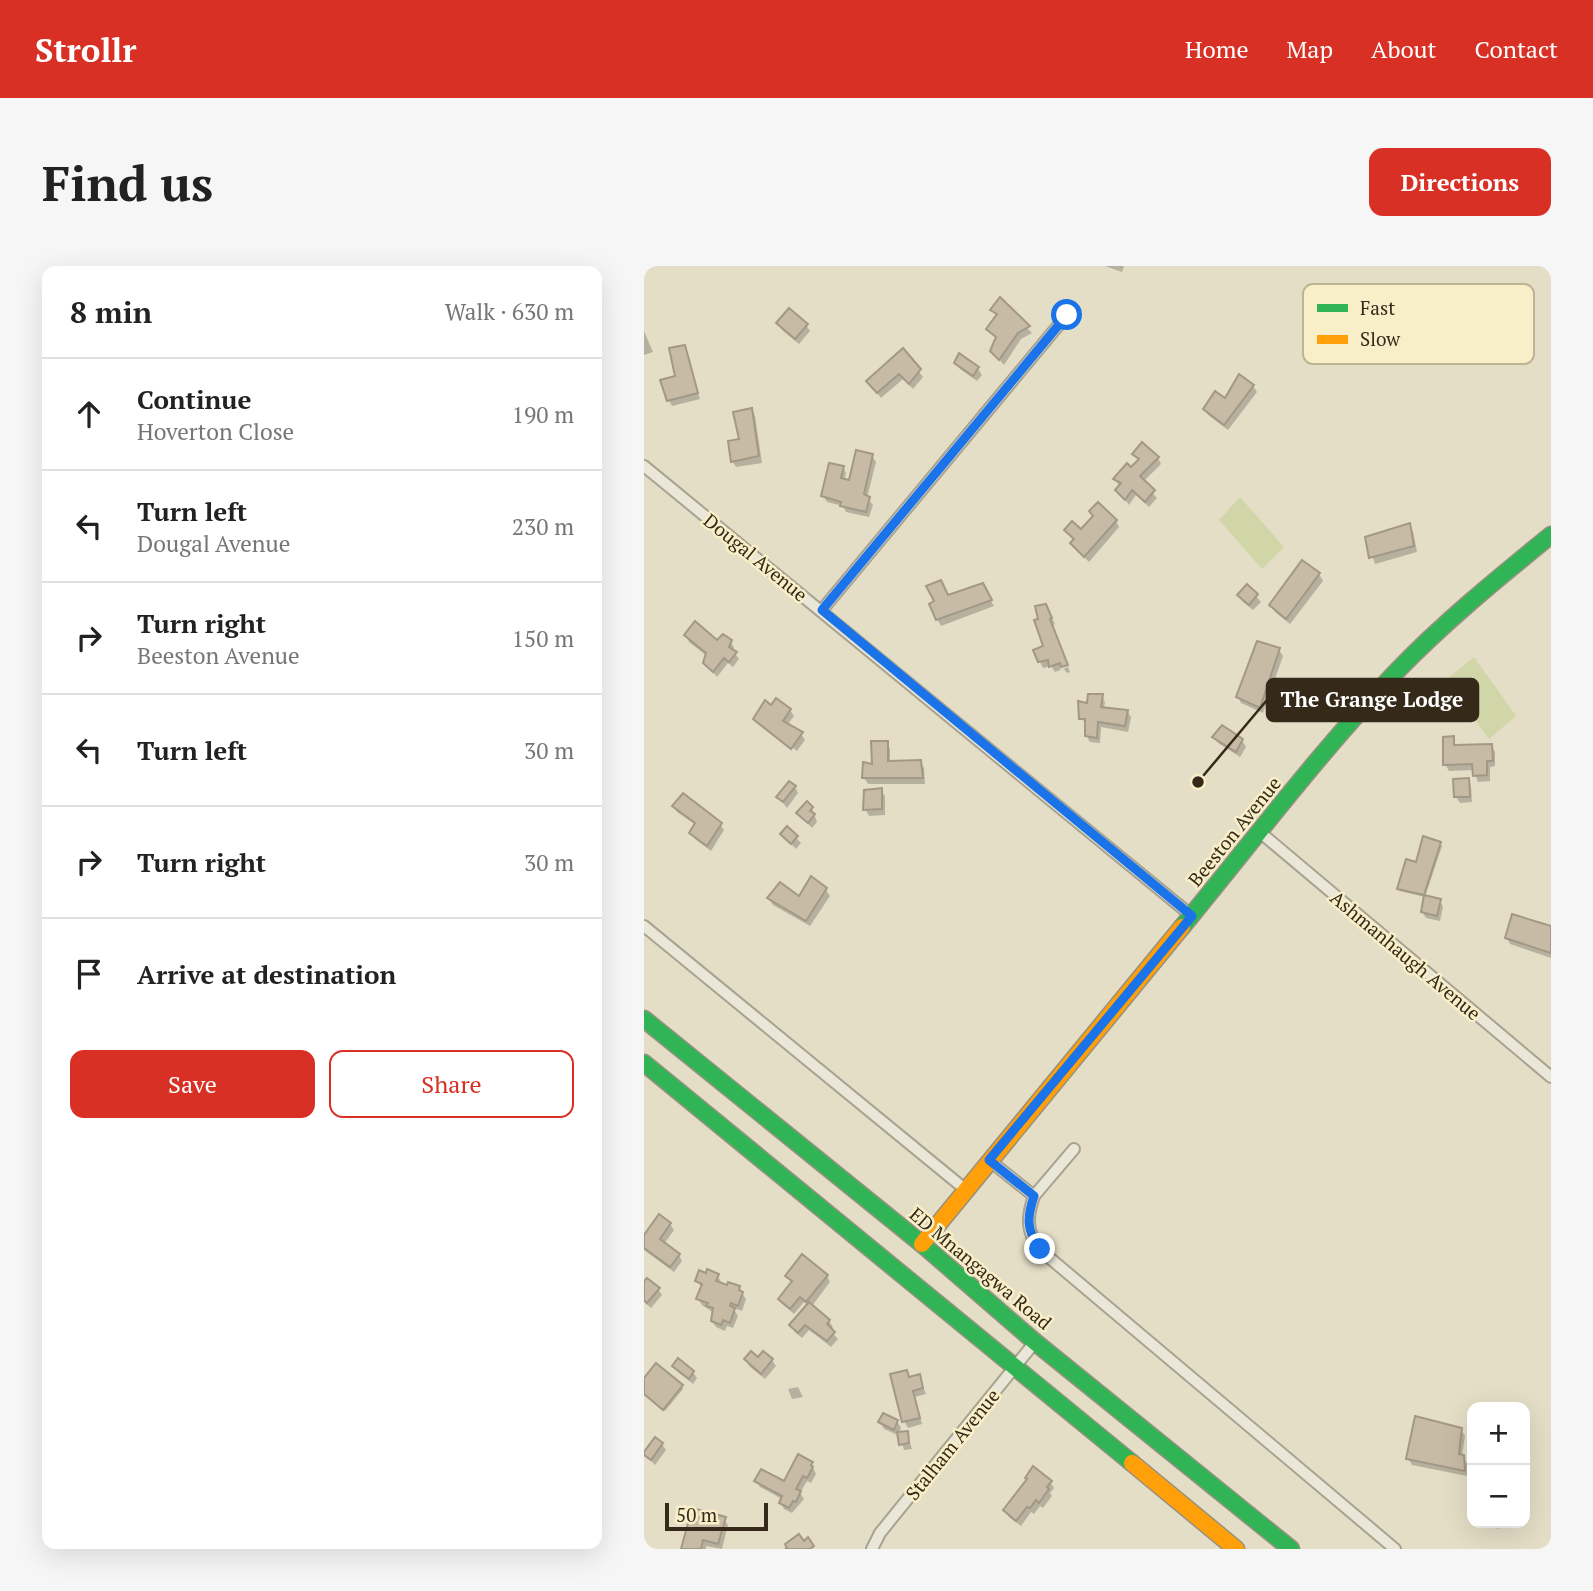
<!DOCTYPE html>
<html lang="en">
<head>
<meta charset="utf-8">
<style>
  :root { --surface:#fff; --page:#f6f6f6; --text:#222; --muted:#767676; --line:#e0e0e0; --accent:#d93025 }
  body { margin:0; font-family:"PT Serif",serif; background:var(--page); color:var(--text) }
  .controls { position:absolute; right:21px; bottom:21px; display:grid; overflow:hidden; border-radius:14px; box-shadow:0 7px 28px #0002 }
  .controls button { width:63px; height:63px; display:grid; place-items:center; padding:0; border:0; border-bottom:2px solid var(--line); background:var(--surface); color:var(--text); font:35px sans-serif }
  .scale { position:absolute; left:21px; bottom:18px; width:103px; box-sizing:border-box; padding-left:7px; border:4px solid #352919; border-top:0; font-size:19px; line-height:24px; white-space:nowrap; color:#352919; -webkit-text-stroke:5px #f8efc9; paint-order:stroke }
  .stop { position:absolute; width:21px; height:21px; margin:-16px; border:5px solid #1a73e8; border-radius:50%; background:#fff }
  .stop.end { background:#1a73e8; border-color:#fff; box-shadow:0 2px 7px #0008 }
  .list { margin:0; padding:0; list-style:none }
  h2 { display:flex; justify-content:space-between; align-items:center; height:91px; margin:0; padding:0 28px; font-size:30px }
  h2 small { font-size:23px; font-weight:400; color:var(--muted) }
  .list li { display:grid; grid-template-columns:46px 1fr auto; gap:21px; align-items:center; box-sizing:border-box; height:112px; padding:0 28px; border-top:2px solid var(--line) }
  .list b { display:block; font-size:26px; white-space:nowrap }
  .list p { margin:0; font-size:23px; white-space:nowrap; color:var(--muted) }
  .list em { font-size:23px; font-style:normal; color:var(--muted) }
  .actions { display:flex; gap:14px; padding:21px 28px }
  .actions a { flex:1; padding:16px 0; border:2px solid var(--accent); border-radius:14px; text-align:center; font-size:24px; color:var(--accent) }
  .actions .main { background:var(--accent); color:#fff }
  .icon { flex:none; width:38px; height:38px; fill:none; stroke:currentColor; stroke-width:2; stroke-linecap:round; stroke-linejoin:round }
  .map { position:relative; flex:none; width:907px; height:1283px; overflow:hidden; border-radius:14px }
  header { display:flex; align-items:center; gap:42px; box-sizing:border-box; height:98px; padding:0 35px; background:var(--accent); color:#fff }
  header strong { font-size:33px }
  nav { display:flex; gap:38px; margin-inline-start:auto; font-size:24px }
  .intro { display:flex; align-items:center; justify-content:space-between; box-sizing:border-box; height:168px; padding:0 42px }
  h1 { margin:0; font-size:49px }
  .button { padding:18px 32px; border-radius:14px; background:var(--accent); color:#fff; font-size:24px; font-weight:700 }
  main { display:flex; gap:42px; padding:0 42px }
  aside { flex:1; background:var(--surface); border-radius:14px; box-shadow:0 7px 28px #0002 }
  .map>svg:first-child { display:block }
  .green { fill:#d0d6a7 }
  .shadow { fill:#0003 }
  .building { fill:#c8bba6; stroke:#a39886; stroke-width:2 }
  .lines { fill:none; stroke-linecap:round; stroke-linejoin:round }
  .street-casing { stroke:#a8a290; stroke-width:14 }
  .fast-casing { stroke:#979080; stroke-width:19 }
  .slow-casing { stroke:#979080; stroke-width:19 }
  .street { stroke:#ebe7d8; stroke-width:10 }
  .fast { stroke:#30b455; stroke-width:16 }
  .slow { stroke:#ff9f0a; stroke-width:16 }
  .route { stroke:#1a73e8; stroke-width:9 }
  .labels { text-anchor:middle; dominant-baseline:central; stroke-width:5; stroke-linejoin:round; paint-order:stroke }
  .street-label { font-size:19px; fill:#352919; stroke:#f8efc9 }
  .key { fill:#f8efc9; stroke:#beb494; stroke-width:2 }
  .key-label { font-size:19px; fill:#352919 }
  .leader { fill:none; stroke:#352919; stroke-width:2.5 }
  .callout-dot { fill:#352919; stroke:#f8efc9; stroke-width:2.5 }
  .callout { fill:#352919; stroke:#352919; stroke-width:2.5 }
  .callout-label { font-size:21px; text-anchor:middle; font-weight:bold; fill:#fff }
</style>
</head>
<body>
<header>
<strong>Strollr</strong>
<nav><a>Home</a><a>Map</a><a>About</a><a>Contact</a></nav>
</header>
<div class="intro"><h1>Find us</h1><a class="button">Directions</a></div>
<main>
<aside>
<h2>8 min<small>Walk · 630 m</small></h2>
<ul class="list">
<li><svg class="icon" aria-label="ahead" viewBox="0 0 24 24"><path d="M12 20V5M6 11l6-6 6 6"/></svg><div><b>Continue</b><p>Hoverton Close</p></div><em>190 m</em></li>
<li><svg class="icon" aria-label="left" viewBox="0 0 24 24"><path d="M17 20v-9H6M10 6l-5 5 5 5"/></svg><div><b>Turn left</b><p>Dougal Avenue</p></div><em>230 m</em></li>
<li><svg class="icon" aria-label="right" viewBox="0 0 24 24"><path d="M7 20v-9h11M14 6l5 5-5 5"/></svg><div><b>Turn right</b><p>Beeston Avenue</p></div><em>150 m</em></li>
<li><svg class="icon" aria-label="left" viewBox="0 0 24 24"><path d="M17 20v-9H6M10 6l-5 5 5 5"/></svg><div><b>Turn left</b></div><em>30 m</em></li>
<li><svg class="icon" aria-label="right" viewBox="0 0 24 24"><path d="M7 20v-9h11M14 6l5 5-5 5"/></svg><div><b>Turn right</b></div><em>30 m</em></li>
<li><svg class="icon" aria-label="arrive" viewBox="0 0 24 24"><path d="M6 21V4h12l-3 4 3 4H6"/></svg><div><b>Arrive at destination</b></div></li>
</ul>
<div class="actions"><a class="main">Save</a><a>Share</a></div>
</aside>
<div class="map">
<svg width="907" height="1283" viewBox="0 0 907 1283">
  <rect width="100%" height="100%" fill="#e4dec6"/>
  <g class="green">
    <path d="M596 231 640 281 618 303 575 254Z"/>
    <path d="M830 391 872 450 845 473 802 414Z"/>
  </g>
  <g class="shadow">
    <path d="M461 0H480L478 6Z"/>
    <path d="M356 34 388 67 377 73 360 99 348 85 353 74 345 63 353 52 349 44Z"/>
    <path d="M135 57 162 59 166 65 155 78 138 64Z"/>
    <path d="M0 65 9 86 0 89Z"/>
    <path d="M40 81 56 133 28 140 25 134 33 112Z"/>
    <path d="M259 85 279 111 269 123 259 113 237 132 228 121Z"/>
    <path d="M312 97 334 103 338 109 333 115 316 103Z"/>
    <path d="M609 120 613 126 584 164 564 149 561 143Z"/>
    <path d="M108 144 111 150 118 197 92 201 88 195Z"/>
    <path d="M490 188 514 192 517 198 499 216 513 232 505 241 492 229 485 239 474 224 477 221 471 214 487 204 494 194Z"/>
    <path d="M228 190 232 196 223 232 229 239 225 251 202 246 199 240 183 236 179 229 199 201 202 207 200 215 207 217Z"/>
    <path d="M472 255 475 261 445 296 432 283 428 277 430 275 422 264 437 265Z"/>
    <path d="M765 259 769 265 773 286 731 298 723 272Z"/>
    <path d="M659 296 675 308 679 315 646 358 631 346 627 340Z"/>
    <path d="M338 319 350 340 297 360 293 353 304 331Z"/>
    <path d="M603 320 617 336 609 344 598 335 595 329Z"/>
    <path d="M405 346 411 358 408 360 423 398 416 400V404L424 401 426 406 423 407 420 403 411 406 407 400 399 402 391 385 401 381 396 354Z"/>
    <path d="M42 369 73 376H87L90 382 89 385 95 393 89 401 84 397 73 411 61 397 63 390 45 376Z"/>
    <path d="M635 384 639 390 619 447 597 437 594 431Z"/>
    <path d="M458 430 461 436 460 443 483 445 487 451 484 466 457 461 456 477 446 476 442 469 443 459 437 452 445 439Z"/>
    <path d="M128 442 146 444 150 450 143 459 157 468 161 474 153 485 113 454V457L111 453Z"/>
    <path d="M570 471 598 474 602 481 596 491 574 477Z"/>
    <path d="M809 472 812 481 847 479 851 486V500L846 501V515L834 516 830 504 805 505 801 498Z"/>
    <path d="M243 477 246 483V497L276 496 280 502 281 518H224L220 512 221 498 229 500Z"/>
    <path d="M824 514 827 520 828 536 816 537 812 531Z"/>
    <path d="M151 521 154 527 143 542 135 531Z"/>
    <path d="M237 524 241 530V549L225 550 221 543Z"/>
    <path d="M30 540 76 558 80 564 67 585 51 573 47 567 52 559 33 546Z"/>
    <path d="M168 542 173 556 168 562 154 547Z"/>
    <path d="M143 562 157 577 152 583 138 568Z"/>
    <path d="M796 577 798 580 781 631 756 625 755 623 773 598Z"/>
    <path d="M182 624 186 630 166 660 129 639 125 633 156 632Z"/>
    <path d="M796 635 799 641 796 655 782 652 778 646Z"/>
    <path d="M907 662V692L866 678 863 672Z"/>
    <path d="M26 958 30 964 20 978 35 989 38 995 30 1006 0 984V972Z"/>
    <path d="M73 1009 77 1016 76 1019 95 1022 102 1033 98 1045 89 1042 94 1050 89 1062 83 1060 81 1065 72 1061 68 1055 70 1047 58 1039 54 1033 58 1022 53 1015Z"/>
    <path d="M143 1010H183L186 1016 168 1040 185 1055 189 1061 186 1064 194 1073 187 1081 165 1064 158 1072 151 1066 147 1059 164 1039 160 1036 150 1048 140 1039 136 1033 149 1017Z"/>
    <path d="M0 1018 14 1023 18 1029 7 1042 0 1036Z"/>
    <path d="M102 1093 128 1094 132 1100 121 1113 105 1100Z"/>
    <path d="M31 1100 49 1106 53 1112 49 1118 34 1106Z"/>
    <path d="M275 1110 282 1128 271 1131 278 1158 264 1162 260 1155 266 1113Z"/>
    <path d="M0 1114 38 1120 39 1123 21 1145 0 1128Z"/>
    <path d="M154 1121 159 1131 148 1133 144 1123Z"/>
    <path d="M253 1155 257 1162 254 1168 263 1167 268 1183 260 1184 256 1170 240 1163 236 1156Z"/>
    <path d="M817 1164 821 1170 818 1190 823 1197V1210L768 1199 764 1192Z"/>
    <path d="M18 1178 22 1184 11 1199 1 1188Z"/>
    <path d="M167 1197 172 1208 167 1217 163 1215 156 1227 160 1233 148 1247 140 1243 137 1237 138 1233 116 1221 112 1215 141 1217Z"/>
    <path d="M406 1216 410 1222 406 1227 408 1230 399 1242 396 1240 390 1248 387 1246 377 1260 365 1251 361 1244Z"/>
    <path d="M881 1238 885 1249 881 1250Z"/>
    <path d="M80 1253 84 1259 78 1283 62 1280V1283H39Z"/>
    <path d="M850 1257H867L853 1263Z"/>
  </g>
  <g class="building">
    <path d="M356 31 386 60 374 67 355 94 346 85 352 71 342 63 353 48 346 44Z"/>
    <path d="M145 42 164 58 151 73 132 57Z"/>
    <path d="M41 79 54 127 23 135 16 114 31 110 25 82Z"/>
    <path d="M259 82 277 103 265 118 255 108 233 127 222 115Z"/>
    <path d="M315 87 335 101 329 110 310 97Z"/>
    <path d="M595 108 610 119 580 159 559 143 571 125 581 132Z"/>
    <path d="M108 142 115 190 87 196 84 175 95 173 89 146Z"/>
    <path d="M498 176 515 191 496 210 511 224 501 236 488 224 481 234 471 224 477 217 469 213 483 197 487 201 495 193 488 188Z"/>
    <path d="M212 184 229 188 220 228 226 231 222 246 196 240 197 236 177 230 185 197 200 200 197 212 205 214Z"/>
    <path d="M454 236 473 254 440 291 426 277 430 273 420 264 428 255 437 263 449 250 445 245Z"/>
    <path d="M766 257 770 280 725 292 721 271Z"/>
    <path d="M658 294 676 307 642 353 625 339Z"/>
    <path d="M297 314 304 329 339 317 348 334 292 354 285 338 290 335 282 320Z"/>
    <path d="M603 318 614 328 605 339 593 329Z"/>
    <path d="M402 338 408 352 406 353 424 399 417 401 416 397 405 401 404 394 394 396 389 384 399 380 390 354 394 353 391 340Z"/>
    <path d="M51 355 73 374 79 368 88 374 85 381 93 386 85 396 80 392 69 406 59 397 62 387 40 369Z"/>
    <path d="M613 375 636 382 616 442 592 431Z"/>
    <path d="M444 428H459L457 441 484 444 481 460 454 456 453 472 441 470V453H435L434 435 443 437Z"/>
    <path d="M132 432 147 443 139 455 159 466 147 483 109 453 121 434 127 439Z"/>
    <path d="M578 459 599 473 592 486 568 471Z"/>
    <path d="M810 470V479L848 478 849 495H843V509L829 510 828 498 799 499V471Z"/>
    <path d="M227 475H244V495L277 494 279 512H218L219 496 228 498Z"/>
    <path d="M825 512 826 531H810L809 513Z"/>
    <path d="M145 515 152 520 139 536 132 531Z"/>
    <path d="M238 522V543L219 544 220 524Z"/>
    <path d="M39 527 78 557 63 580 45 567 51 557 28 540Z"/>
    <path d="M163 535 169 541 166 545 171 548 164 557 152 547Z"/>
    <path d="M143 560 154 570 147 578 136 568Z"/>
    <path d="M779 570 797 576 780 629 753 623 762 593 772 596Z"/>
    <path d="M167 610 183 622 162 655 123 632 136 616 155 630Z"/>
    <path d="M780 629 797 633 793 650 777 646Z"/>
    <path d="M868 648 907 660V687L861 672Z"/>
    <path d="M15 948 27 957 16 973 36 988 26 1001 0 982V969Z"/>
    <path d="M158 988 184 1009 162 1036 156 1031 146 1043 134 1033 148 1015 141 1010Z"/>
    <path d="M63 1003 75 1008 72 1015 83 1019 84 1016 96 1020 95 1024 99 1026 94 1040 87 1037 86 1040 91 1042 86 1057 79 1054 77 1059 67 1055 69 1042 62 1040 64 1037 52 1033 58 1018 51 1015 55 1004 62 1007Z"/>
    <path d="M3 1012 16 1022 3 1037 0 1034V1015Z"/>
    <path d="M165 1036 186 1054 183 1058 191 1066 183 1075 161 1059 154 1067 145 1059Z"/>
    <path d="M107 1085 114 1091 119 1085 129 1093 117 1108 100 1093Z"/>
    <path d="M34 1092 50 1105 45 1113 28 1100Z"/>
    <path d="M12 1097 39 1119 19 1144 0 1128V1112Z"/>
    <path d="M263 1104 265 1111 276 1108 279 1122 269 1125 276 1152 258 1156 246 1108Z"/>
    <path d="M239 1147 254 1154 250 1164 234 1156Z"/>
    <path d="M771 1150 818 1162 815 1188 820 1189 821 1205 762 1193Z"/>
    <path d="M264 1165 265 1177 255 1179 253 1166Z"/>
    <path d="M11 1171 19 1177 7 1194 0 1189V1186Z"/>
    <path d="M154 1188 169 1196 167 1199 169 1201 163 1212 159 1210 152 1223 157 1225 152 1236 149 1235 145 1242 135 1237 138 1230 110 1215 117 1203 140 1215Z"/>
    <path d="M389 1200 408 1215 403 1221 405 1223 395 1237 392 1234 386 1242 383 1241 372 1255 359 1244 383 1213 381 1212Z"/>
    <path d="M48 1242 82 1251 74 1278 59 1274 57 1283H37Z"/>
    <path d="M155 1268 160 1275 164 1271 170 1280 166 1283H141L143 1282 141 1278Z"/>
  </g>
  <g class="lines">
    <defs>
      <g id="street">
        <path d="M0 200 548 650"/>
        <path d="M178 344 423 49"/>
        <path d="M617 567 907 811"/>
        <path d="M0 660 322 924"/>
        <path d="M345 894 390 930C383 951 382 964 395 983L751 1283"/>
        <path d="M390 930 430 883"/>
        <path d="M228 1283 236 1267 391 1076"/>
      </g>
      <g id="fast">
        <path d="M538 661C608 576 675 487 751 407 799 357 853 313 907 269"/>
        <path d="M0 753 278 978 391 1076 647 1283"/>
        <path d="M0 797 488 1197"/>
      </g>
      <g id="slow">
        <path d="M278 978 538 661"/>
        <path d="M488 1197 592 1283"/>
      </g>
    </defs>
    <use href="#street" class="street-casing"/>
    <use href="#fast" class="fast-casing"/>
    <use href="#slow" class="slow-casing"/>
    <use href="#street" class="street"/>
    <use href="#fast" class="fast"/>
    <use href="#slow" class="slow"/>
  </g>
  <g class="lines">
    <path class="route" d="M396 983C382 964 383 951 390 930L345 894 548 650 178 344 423 49"/>
  </g>
  <g class="labels">
    <g class="street-label">
      <text transform="translate(112 291) rotate(39)">Dougal Avenue</text>
      <text transform="translate(590 565) rotate(-51)">Beeston Avenue</text>
      <text transform="translate(762 689) rotate(40)">Ashmanhaugh Avenue</text>
      <text transform="translate(337 1002) rotate(40)">ED Mnangagwa Road</text>
      <text transform="translate(308 1178) rotate(-51)">Stalham Avenue</text>
    </g>
  </g>
  <rect x="659" y="18" width="231" height="80" rx="10" class="key"/>
  <rect x="673" y="38" width="31" height="8" fill="#30b455"/>
  <rect x="673" y="69" width="31" height="9" fill="#ff9f0a"/>
  <g class="key-label">
    <text x="716" y="49">Fast</text>
    <text x="716" y="80">Slow</text>
  </g>
  <path class="leader" d="M554 516L623 434"/>
  <circle class="callout-dot" cx="554" cy="516" r="7"/>
  <rect class="callout" x="623" y="413" width="211" height="42" rx="7"/>
  <g class="callout-label">
    <text x="728" y="441">The Grange Lodge</text>
  </g>
</svg>
<div class="controls">
<button>+</button>
<button>−</button>
</div>
<div class="scale">50 m</div>
<div class="stop" style="left:423px;top:49px"></div>
<div class="stop end" style="left:396px;top:983px"></div>
</div>
</main>
</body>
</html>
